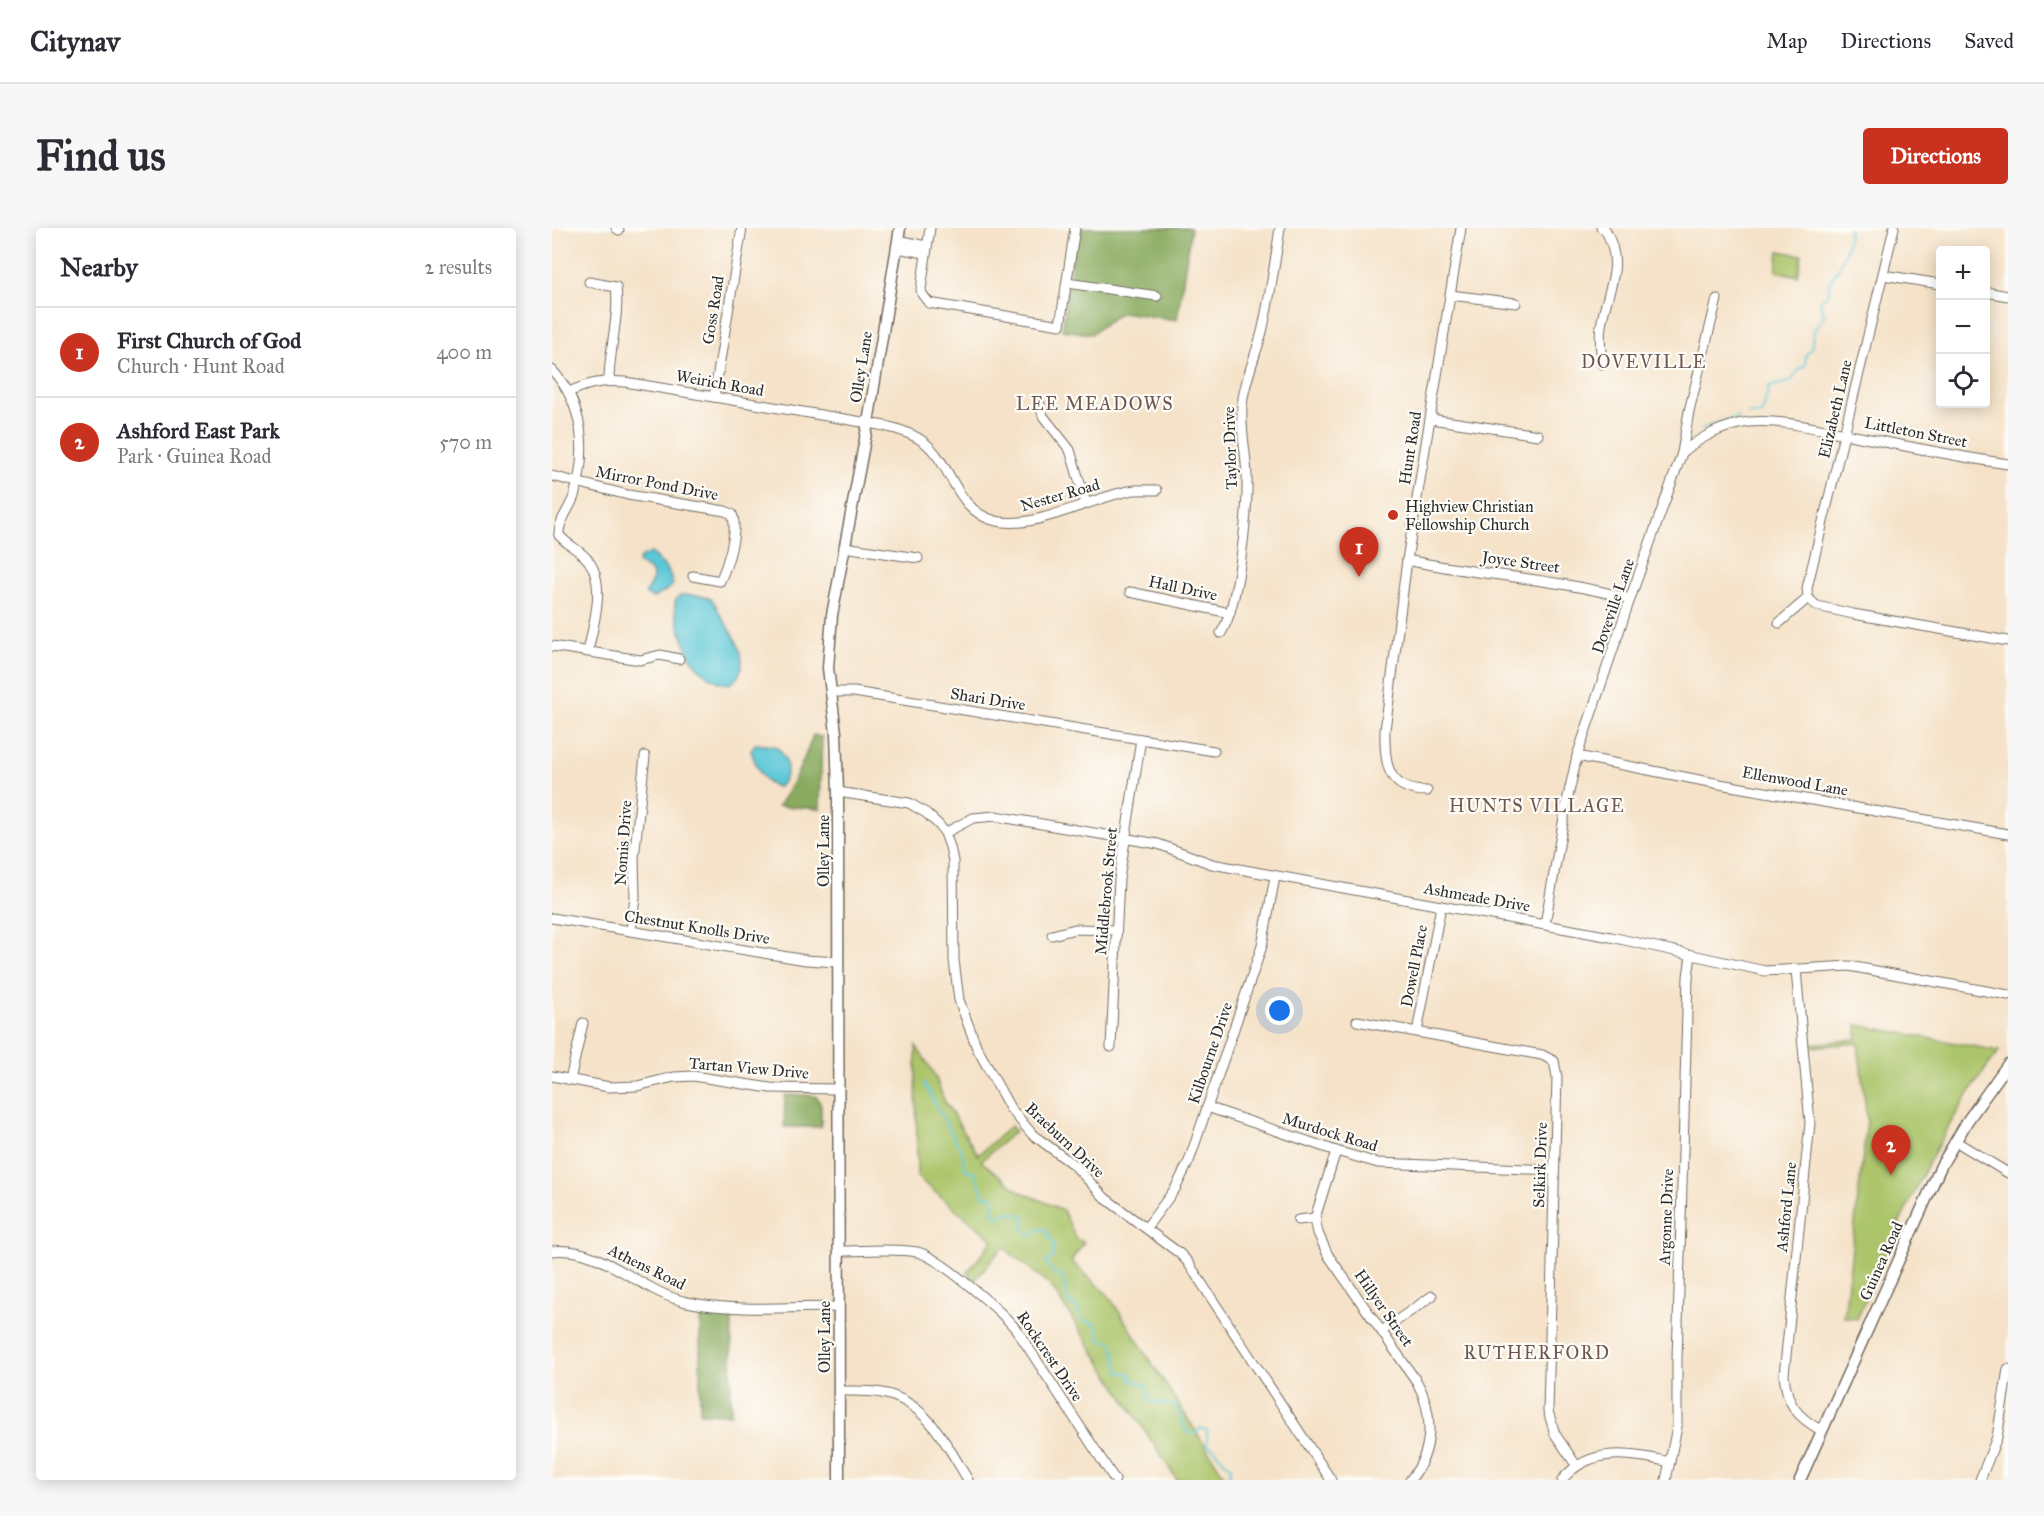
<!DOCTYPE html>
<html lang="en">
<head>
<meta charset="utf-8">
<style>
  :root { --surface:#fff; --page:#f7f7f7; --text:#2b2b33; --muted:#7c7c81; --line:#e1e1e2; --accent:#c8321e }
  body { margin:0; font-family:"IM FELL Great Primer",serif; background:var(--page); color:var(--text) }
  .controls { position:absolute; right:18px; top:18px; display:grid; overflow:hidden; border-radius:6px; box-shadow:0 3px 15px #0003 }
  .controls button { width:54px; height:54px; display:grid; place-items:center; padding:0; border:0; border-bottom:2px solid var(--line); background:var(--surface); color:var(--text); font:30px sans-serif }
  .you { position:absolute; left:728px; top:783px; width:21px; height:21px; margin:-15px; border:4px solid #fff; border-radius:50%; background:#1a73e8; box-shadow:0 0 0 9px #1a73e833 }
  .badge { display:grid; place-items:center; width:39px; height:39px; border-radius:50%; background:var(--accent); color:#fff; font-size:20px; font-weight:700 }
  .pin { position:absolute; translate:-50% -50px; filter:drop-shadow(0 2px 3px #0008) }
  .pin::after { content:''; position:absolute; top:32px; width:21px; height:18px; background:inherit; clip-path:polygon(0 0,100% 0,50% 100%) }
  .list { margin:0; padding:0; list-style:none }
  h2 { display:flex; justify-content:space-between; align-items:center; height:78px; margin:0; padding:0 24px; font-size:26px }
  h2 small { font-size:20px; font-weight:400; color:var(--muted) }
  .list li { display:grid; grid-template-columns:39px 1fr auto; gap:18px; align-items:center; box-sizing:border-box; height:90px; padding:0 24px; border-top:2px solid var(--line) }
  .list b { display:block; font-size:22px; white-space:nowrap }
  .list p { margin:0; font-size:20px; white-space:nowrap; color:var(--muted) }
  .list em { font-size:20px; font-style:normal; color:var(--muted) }
  .icon { flex:none; width:33px; height:33px; fill:none; stroke:currentColor; stroke-width:2; stroke-linecap:round; stroke-linejoin:round }
  .map { position:relative; flex:none; width:1456px; height:1252px; overflow:hidden; border-radius:6px }
  header { display:flex; align-items:center; gap:36px; box-sizing:border-box; height:84px; padding:0 30px; background:var(--surface); border-bottom:2px solid var(--line) }
  header strong { font-size:28px }
  nav { display:flex; gap:33px; margin-inline-start:auto; font-size:21px }
  .intro { display:flex; align-items:center; justify-content:space-between; box-sizing:border-box; height:144px; padding:0 36px }
  h1 { margin:0; font-size:42px }
  .button { padding:15px 27px; border-radius:6px; background:var(--accent); color:#fff; font-size:21px; font-weight:700 }
  main { display:flex; gap:36px; padding:0 36px }
  aside { flex:1; background:var(--surface); border-radius:6px; box-shadow:0 3px 15px #0003 }
  .map>svg:first-child { display:block }
  .green { fill:#acc56a; stroke:#6c784a; stroke-width:1.5 }
  .forest { fill:#89aa5e; stroke:#5a6a44; stroke-width:1.5 }
  .water { fill:#5cc7d7; stroke:#447981; stroke-width:1.5 }
  .lines { fill:none; stroke-linecap:round; stroke-linejoin:round }
  .stream { stroke:#5cc7d7; stroke-width:2 }
  .minor-casing { stroke:#726b62; stroke-width:11 }
  .major-casing { stroke:#726b62; stroke-width:13 }
  .minor { stroke:#fff; stroke-width:9 }
  .major { stroke:#fff; stroke-width:10 }
  .poi-dot { fill:#c8321e; stroke:#fdfcf7; stroke-width:2 }
  .labels { text-anchor:middle; dominant-baseline:central; stroke-width:4.5; stroke-linejoin:round; paint-order:stroke }
  .street-label { font-size:16px; fill:#2b2b2b; stroke:#fdfcf7 }
  .poi-label { font-size:16px; fill:#2b2b2b; stroke:#fdfcf7; text-anchor:start }
  .neighbourhood-label { font-size:18px; letter-spacing:1.5px; fill:#6e5651; stroke:#fdfcf7 }
</style>
</head>
<body>
<header>
<strong>Citynav</strong>
<nav><a>Map</a><a>Directions</a><a>Saved</a></nav>
</header>
<div class="intro"><h1>Find us</h1><a class="button">Directions</a></div>
<main>
<aside>
<h2>Nearby<small>2 results</small></h2>
<ul class="list">
<li><span class="badge">1</span><div><b>First Church of God</b><p>Church · Hunt Road</p></div><em>400 m</em></li>
<li><span class="badge">2</span><div><b>Ashford East Park</b><p>Park · Guinea Road</p></div><em>570 m</em></li>
</ul>
</aside>
<div class="map">
<svg width="1456" height="1252" viewBox="0 0 1456 1252">
  <rect width="100%" height="100%" fill="#fdfcf7"/>
  <filter id="ink" filterUnits="userSpaceOnUse"><feTurbulence type="fractalNoise" baseFrequency=".0167" numOctaves="2"/><feDisplacementMap in="SourceGraphic" scale="12" xChannelSelector="R" yChannelSelector="G"/><feConvolveMatrix kernelMatrix="1 2 1 2 8 2 1 2 1" color-interpolation-filters="sRGB"/></filter>
  <filter id="wash" filterUnits="userSpaceOnUse"><feTurbulence type="fractalNoise" baseFrequency=".008" numOctaves="4" result="noise"/><feDisplacementMap in="SourceGraphic" scale="24" xChannelSelector="R" yChannelSelector="G"/><feGaussianBlur stdDeviation="1.35" result="paint"/><feColorMatrix in="noise" values="0 0 0 0 0 0 0 0 0 0 0 0 0 0 0 0 0 1.4 0 .05"/><feComposite in="paint" operator="in"/></filter>
  <g filter="url(#wash)">
    <rect width="100%" height="100%" fill="#f5e2c8"/>
    <g class="green">
      <path d="M1227 23 1250 27 1246 48 1224 43Z"/>
      <path d="M1305 797 1447 823C1384 904 1346 998 1305 1091L1292 1089 1315 892 1306 815 1261 819V816L1305 811Z"/>
      <path d="M364 818 382 845 392 872 426 927 459 898 463 903 429 933 467 963 511 982 524 1011 532 1014 519 1033 557 1068 675 1252H625L499 1058 451 1019 423 1052 415 1045 441 1012 365 949Z"/>
    </g>
    <g class="forest">
      <path d="M524 0H639L625 92 569 84 539 106 510 102Z"/>
      <path d="M261 507 270 509 268 581 226 578C242 556 252 533 261 507Z"/>
      <path d="M233 867H259L265 869 269 877V899H232Z"/>
      <path d="M148 1086 180 1088 179 1186 148 1185Z"/>
    </g>
    <g class="water">
      <path d="M99 325 116 342 121 356 117 361 101 370 94 367V364C106 344 103 347 86 334L88 330Z"/>
      <path d="M132 367C141 368 151 366 159 371 165 375 164 381 168 386 179 403 202 433 182 453 173 462 150 445 144 437 136 428 119 382 124 372 126 368 128 368 132 367Z"/>
      <path d="M203 516 223 518C237 529 239 545 227 559 210 557 204 537 199 523Z"/>
    </g>
    <g class="lines">
      <g class="stream">
        <path d="M1196 186H1210L1217 159 1239 153 1248 140 1253 139 1254 126 1259 122 1262 102 1272 88 1268 73 1277 65V56C1288 39 1297 21 1297 0"/>
        <path d="M1149 201 1186 189"/>
        <path d="M372 855 411 926 413 941 423 945 432 968H441L442 987 447 989 457 984 472 988V1001L478 1008 485 1002 493 1001 502 1017 501 1029 494 1034 501 1045 510 1048 517 1076 524 1078 531 1093 544 1096 548 1112 561 1115 567 1144 579 1146V1152L594 1157 597 1173 624 1178 635 1205H645L648 1200 655 1202V1217C668 1222 667 1233 679 1238L677 1252"/>
      </g>
    </g>
  </g>
  <g filter="url(#ink)">
    <g class="lines">
      <defs>
        <g id="minor">
          <path d="M64 0 67 2"/>
          <path d="M378 0 369 61 370 66 377 75 508 97 523 0"/>
          <path d="M1049 0 1053 1C1074 40 1055 59 1049 98 1047 111 1049 123 1050 136"/>
          <path d="M1342 0 1255 360 1256 370 1265 378 1301 386 1456 413"/>
          <path d="M346 12 374 18"/>
          <path d="M345 20 373 25"/>
          <path d="M1331 47 1388 56"/>
          <path d="M37 54 64 59C68 86 57 122 57 153"/>
          <path d="M515 55 605 68"/>
          <path d="M1434 64 1456 68"/>
          <path d="M898 67 964 75"/>
          <path d="M0 142C32 176 36 225 22 268 18 281 6 293 7 307"/>
          <path d="M17 164C37 155 52 152 73 154L316 195C335 198 355 202 372 214 401 237 403 283 444 293 482 302 539 270 577 263 586 261 596 262 605 262"/>
          <path d="M162 169 190 0"/>
          <path d="M488 176 491 188 518 222 534 275"/>
          <path d="M879 191 986 207"/>
          <path d="M1130 225C1148 209 1173 197 1197 194 1227 191 1262 200 1293 206 1347 217 1401 228 1456 236"/>
          <path d="M0 248 76 267 173 283 180 286C187 302 175 338 168 353L141 348"/>
          <path d="M7 307C15 317 28 322 36 332 55 357 41 396 36 424"/>
          <path d="M292 319 366 330"/>
          <path d="M855 332C929 348 1005 350 1078 371"/>
          <path d="M578 364 678 385"/>
          <path d="M1227 395 1256 370"/>
          <path d="M669 405C687 377 696 282 695 248 694 222 687 196 691 170 695 147 704 126 710 104 718 69 723 35 728 0"/>
          <path d="M0 418 88 432 108 427 127 431"/>
          <path d="M279 464H302L662 523"/>
          <path d="M1025 528 1173 557 1456 606"/>
          <path d="M875 563C835 563 832 535 833 502L855 332 909 0"/>
          <path d="M286 564 357 575 374 585 387 597 393 605 398 619 401 633 402 732 407 772 425 820 458 880 480 906 523 938 553 970 627 1025 635 1033 779 1252"/>
          <path d="M393 605 421 590 443 588 606 616 660 636 1059 709 1213 743 1297 738 1456 767"/>
          <path d="M0 690 254 732 285 734"/>
          <path d="M993 696 1014 578 1025 528 1078 371 1130 225 1137 183 1165 71"/>
          <path d="M79 703 83 669 82 630 93 528"/>
          <path d="M500 707 523 701 564 702"/>
          <path d="M1244 742 1258 895 1232 1147C1235 1177 1244 1188 1270 1203"/>
          <path d="M805 793 990 827 1002 833 1005 849 996 1183 1003 1206 1024 1237"/>
          <path d="M865 804 889 678"/>
          <path d="M559 819 567 651 589 511"/>
          <path d="M0 848 57 859 85 858 122 849 141 848 218 860 286 861"/>
          <path d="M18 852 31 795"/>
          <path d="M655 879 784 923 826 935 1002 942"/>
          <path d="M1403 913 1456 945"/>
          <path d="M784 923 763 990 766 1005 776 1027 865 1154C882 1185 882 1224 858 1252"/>
          <path d="M746 992 763 990"/>
          <path d="M594 1000 623 961 637 933 710 718 723 649"/>
          <path d="M0 1023C50 1017 88 1064 135 1074 183 1084 238 1079 287 1079"/>
          <path d="M287 1023C310 1023 343 1020 365 1024 386 1028 453 1086 466 1104L563 1252"/>
          <path d="M830 1103 880 1068"/>
          <path d="M287 1163C301 1163 316 1162 330 1165 374 1173 395 1217 416 1252"/>
          <path d="M1010 1252C1038 1217 1080 1226 1118 1234"/>
          <path d="M1114 1252 1125 1199V1132L1136 749 1139 727"/>
          <path d="M1428 1252 1445 1209 1456 1141"/>
        </g>
        <g id="major">
          <path d="M287 1252 286 564 284 505 276 440 280 387 316 195 348 0"/>
          <path d="M1248 1252 1389 938 1416 892 1456 836"/>
        </g>
      </defs>
      <use href="#minor" class="minor-casing"/>
      <use href="#major" class="major-casing"/>
      <use href="#minor" class="minor"/>
      <use href="#major" class="major"/>
    </g>
  </g>
  <circle class="poi-dot" cx="841" cy="287" r="6"/>
  <g class="labels">
    <g class="street-label">
      <text transform="translate(161 82) rotate(-81)">Goss Road</text>
      <text transform="translate(309 139) rotate(-81)">Olley Lane</text>
      <text transform="translate(168 155) rotate(10)">Weirich Road</text>
      <text transform="translate(1283 181) rotate(-77)">Elizabeth Lane</text>
      <text transform="translate(1364 204) rotate(11)">Littleton Street</text>
      <text transform="translate(678 220) rotate(-92)">Taylor Drive</text>
      <text transform="translate(858 220) rotate(-81)">Hunt Road</text>
      <text transform="translate(105 255) rotate(11)">Mirror Pond Drive</text>
      <text transform="translate(508 267) rotate(-16)">Nester Road</text>
      <text transform="translate(969 334) rotate(8)">Joyce Street</text>
      <text transform="translate(631 360) rotate(12)">Hall Drive</text>
      <text transform="translate(1061 378) rotate(-71)">Doveville Lane</text>
      <text transform="translate(436 471) rotate(9)">Shari Drive</text>
      <text transform="translate(1243 553) rotate(10)">Ellenwood Lane</text>
      <text transform="translate(71 615) rotate(-86)">Nomis Drive</text>
      <text transform="translate(271 623) rotate(-90)">Olley Lane</text>
      <text transform="translate(554 663) rotate(-85)">Middlebrook Street</text>
      <text transform="translate(925 669) rotate(10)">Ashmeade Drive</text>
      <text transform="translate(145 699) rotate(9)">Chestnut Knolls Drive</text>
      <text transform="translate(862 738) rotate(-79)">Dowell Place</text>
      <text transform="translate(658 825) rotate(-71)">Kilbourne Drive</text>
      <text transform="translate(197 840) rotate(5)">Tartan View Drive</text>
      <text transform="translate(778 904) rotate(17)">Murdock Road</text>
      <text transform="translate(513 912) rotate(43)">Braeburn Drive</text>
      <text transform="translate(988 937) rotate(-88)">Selkirk Drive</text>
      <text transform="translate(1234 979) rotate(-84)">Ashford Lane</text>
      <text transform="translate(1114 989) rotate(-88)">Argonne Drive</text>
      <text transform="translate(1329 1033) rotate(-66)">Guinea Road</text>
      <text transform="translate(95 1039) rotate(26)">Athens Road</text>
      <text transform="translate(832 1080) rotate(55)">Hillyer Street</text>
      <text transform="translate(272 1109) rotate(-90)">Olley Lane</text>
      <text transform="translate(498 1128) rotate(56)">Rockcrest Drive</text>
    </g>
    <g class="poi-label">
      <text x="853" y="278">Highview Christian<tspan x="853" dy="18">Fellowship Church</tspan></text>
    </g>
    <g class="neighbourhood-label">
      <text x="1092" y="134">DOVEVILLE</text>
      <text x="543" y="176">LEE MEADOWS</text>
      <text x="985" y="578">HUNTS VILLAGE</text>
      <text x="985" y="1125">RUTHERFORD</text>
    </g>
  </g>
</svg>
<div class="controls">
<button>+</button>
<button>−</button>
<button><svg class="icon" aria-label="locate" viewBox="0 0 24 24"><circle cx="12" cy="12" r="6"/><path d="M12 2v4M12 18v4M2 12h4M18 12h4"/></svg></button>
</div>
<div class="you"></div>
<div class="pin badge" style="left:807px;top:349px">1</div>
<div class="pin badge" style="left:1339px;top:947px">2</div>
</div>
</main>
</body>
</html>
